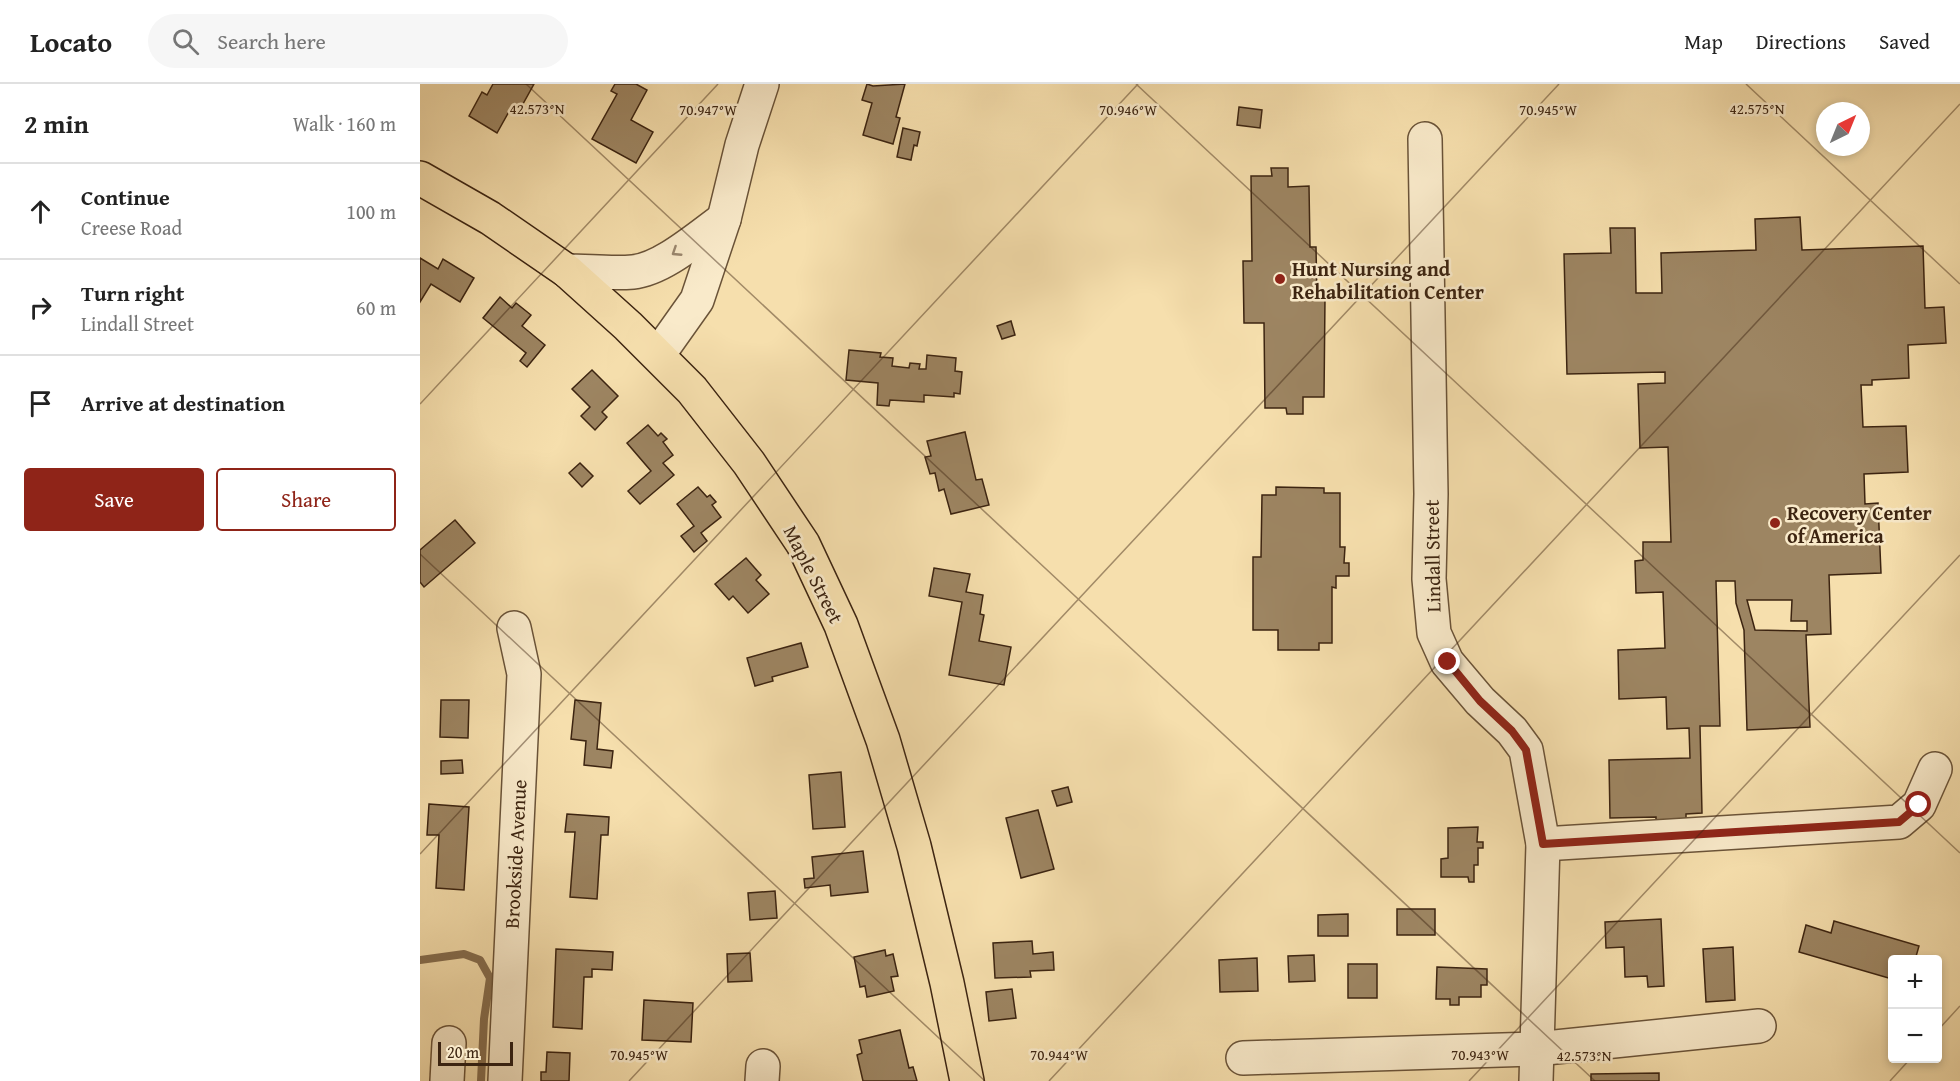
<!DOCTYPE html>
<html lang="en">
<head>
<meta charset="utf-8">
<style>
  :root { --surface:#fff; --page:#f6f6f6; --text:#222; --muted:#767676; --line:#e0e0e0; --accent:#8f2418 }
  body { margin:0; font-family:"Gentium Book Plus",serif; background:var(--page); color:var(--text) }
  .controls { position:absolute; right:18px; bottom:18px; display:grid; overflow:hidden; border-radius:6px; box-shadow:0 3px 9px #0003 }
  .controls button { width:54px; height:54px; display:grid; place-items:center; padding:0; border:0; border-bottom:2px solid var(--line); background:var(--surface); color:var(--text); font:30px sans-serif }
  .compass { position:absolute; left:1396px; top:18px; width:54px; height:54px; border-radius:50%; background:var(--surface); box-shadow:0 3px 9px #0003; rotate:43deg }
  .scale { position:absolute; left:18px; bottom:15px; width:75px; box-sizing:border-box; padding-left:6px; border:3px solid #3c2411; border-top:0; font-size:16px; line-height:21px; white-space:nowrap; color:#3c2411; -webkit-text-stroke:4px #f9eaca; paint-order:stroke }
  .stop { position:absolute; width:18px; height:18px; margin:-14px; border:4px solid #8f2418; border-radius:50%; background:#fff }
  .stop.end { background:#8f2418; border-color:#fff; box-shadow:0 2px 6px #0008 }
  .list { margin:0; padding:0; list-style:none }
  h2 { display:flex; justify-content:space-between; align-items:center; height:78px; margin:0; padding:0 24px; font-size:26px }
  h2 small { font-size:20px; font-weight:400; color:var(--muted) }
  .list li { display:grid; grid-template-columns:39px 1fr auto; gap:18px; align-items:center; box-sizing:border-box; height:96px; padding:0 24px; border-top:2px solid var(--line) }
  .list b { display:block; font-size:22px; white-space:nowrap }
  .list p { margin:0; font-size:20px; white-space:nowrap; color:var(--muted) }
  .list em { font-size:20px; font-style:normal; color:var(--muted) }
  .actions { display:flex; gap:12px; padding:18px 24px }
  .actions a { flex:1; padding:14px 0; border:2px solid var(--accent); border-radius:6px; text-align:center; font-size:21px; color:var(--accent) }
  .actions .main { background:var(--accent); color:#fff }
  .icon { flex:none; width:33px; height:33px; fill:none; stroke:currentColor; stroke-width:2; stroke-linecap:round; stroke-linejoin:round }
  .map { position:relative; flex:none; width:1540px; height:997px; overflow:hidden }
  header { display:flex; align-items:center; gap:36px; box-sizing:border-box; height:84px; padding:0 30px; background:var(--surface); border-bottom:2px solid var(--line) }
  header strong { font-size:28px }
  nav { display:flex; gap:33px; margin-inline-start:auto; font-size:21px }
  .search { width:420px; height:54px; background:var(--page); display:flex; align-items:center; gap:15px; box-sizing:border-box; padding:0 21px; border-radius:33px; color:var(--muted); font-size:22px }
  main { display:flex }
  aside { flex:1; background:var(--surface) }
  .map>svg:first-child { display:block }
  .lines { fill:none; stroke-linecap:round; stroke-linejoin:round }
  .stream { stroke:#866e4f; stroke-width:8 }
  .building { fill:#9d8562; stroke:#3c2411; stroke-width:1.5; fill-rule:evenodd }
  .minor-casing { stroke:#6a5338; stroke-width:36 }
  .major-casing { stroke:#3c2411; stroke-width:36 }
  .minor { stroke:#f9eaca; stroke-width:33 }
  .major { stroke:#f6dfad; stroke-width:33 }
  .oneway { stroke:#9a876e }
  .route { stroke:#8f2418; stroke-width:8 }
  .ticks { fill:none; stroke:#3c2411; stroke-width:1.5; stroke-opacity:0.45 }
  .poi-dot { fill:#8f2418; stroke:#f9eaca; stroke-width:2 }
  .labels { text-anchor:middle; dominant-baseline:central; stroke-width:5; stroke-linejoin:round; paint-order:stroke }
  .poi-label { font-size:20px; font-weight:bold; fill:#3c2411; stroke:#f9eaca; text-anchor:start }
  .street-label { font-size:20px; fill:#3c2411; stroke:#f9eaca }
  .ticks-label { font-size:15px; text-anchor:middle; fill:#3c2411; stroke:#f9eaca; stroke-width:5; stroke-linejoin:round; paint-order:stroke }
</style>
</head>
<body>
<header>
<strong>Locato</strong>
<div class="search"><svg class="icon" aria-label="search" viewBox="0 0 24 24"><circle cx="10" cy="10" r="6"/><path d="M15 15l6 6"/></svg>Search here</div>
<nav><a>Map</a><a>Directions</a><a>Saved</a></nav>
</header>
<main>
<aside>
<h2>2 min<small>Walk · 160 m</small></h2>
<ul class="list">
<li><svg class="icon" aria-label="ahead" viewBox="0 0 24 24"><path d="M12 20V5M6 11l6-6 6 6"/></svg><div><b>Continue</b><p>Creese Road</p></div><em>100 m</em></li>
<li><svg class="icon" aria-label="right" viewBox="0 0 24 24"><path d="M7 20v-9h11M14 6l5 5-5 5"/></svg><div><b>Turn right</b><p>Lindall Street</p></div><em>60 m</em></li>
<li><svg class="icon" aria-label="arrive" viewBox="0 0 24 24"><path d="M6 21V4h12l-3 4 3 4H6"/></svg><div><b>Arrive at destination</b></div></li>
</ul>
<div class="actions"><a class="main">Save</a><a>Share</a></div>
</aside>
<div class="map">
<svg width="1540" height="997" viewBox="0 0 1540 997">
  <rect width="100%" height="100%" fill="#f6dfad"/>
  <filter id="stains"><feTurbulence type="fractalNoise" baseFrequency=".00333" numOctaves="4"/><feColorMatrix values="0 0 0 0 .2 0 0 0 0 .09 0 0 0 0 .02 0 0 0 .5 -.17"/></filter>
  <radialGradient id="worn" r=".72"><stop offset=".6" stop-color="#630" stop-opacity="0"/><stop offset="1" stop-color="#630" stop-opacity=".3"/></radialGradient>
  <g class="lines">
    <path class="stream" d="M0 876 44 870 60 876 70 894 64 935 61 997"/>
  </g>
  <g class="building">
    <path d="M73 0H114L98 29 91 24 77 49 49 32 62 8 67 11Z"/>
    <path d="M195 0H216L227 6 211 36 233 48 216 79 172 55 197 10 191 7Z"/>
    <path d="M447 0 453 2 485 0 476 33 480 34 473 60 443 51 452 19 442 16Z"/>
    <path d="M819 23 842 26 840 44 817 41Z"/>
    <path d="M483 44 500 48 497 62 494 61 491 76 477 73Z"/>
    <path d="M851 84H868V103L889 102 890 163H896L897 214H905L904 313H883V330H867L866 324H845L844 239H824L823 177H832L831 92H852Z"/>
    <path d="M1380 133 1382 166 1503 162 1505 224 1524 223 1526 259 1488 261 1489 294 1452 296V301H1441L1443 343 1486 342 1488 388 1444 390 1445 420 1458 419 1461 489 1409 491 1411 550 1386 551 1390 643 1327 646 1324 546 1316 519 1315 497H1296L1300 642H1280L1282 729 1266 730V736L1236 737V733L1190 734 1189 676 1270 674 1269 644 1247 645 1246 613 1199 615 1198 566 1245 564 1243 508 1216 509 1215 477 1223 476V458H1251L1248 363 1220 364 1218 300 1245 299V288L1147 290 1144 170 1191 169 1190 144H1215L1216 209H1242L1241 169 1336 166 1335 135ZM1327 516H1372L1371 537H1387V547L1335 546Z"/>
    <path d="M0 174 18 185 23 175 54 194 40 218 11 200 0 218Z"/>
    <path d="M80 213 92 224 96 219 111 231 102 242 125 261 107 283 100 277 106 269 63 234Z"/>
    <path d="M591 237 595 251 582 255 577 242Z"/>
    <path d="M429 266 461 269 460 273 473 274 472 282 489 284 490 279 500 280 499 285H506L507 271 536 274 535 287 542 288 540 310 534 309V313L504 311V318L470 316 469 322 457 321 458 299 426 296Z"/>
    <path d="M172 286 198 312 182 328 187 333 175 346 161 332 170 323 152 305Z"/>
    <path d="M228 341 238 352 241 349 247 355 243 358 253 371 243 379 254 391 220 420 208 407 231 387 207 359Z"/>
    <path d="M545 348 556 396 562 395 569 421 531 430 524 405 519 407 515 389 510 390 505 373 511 372 507 357Z"/>
    <path d="M160 379 173 392 162 403 149 389Z"/>
    <path d="M278 403 287 413 290 411 296 418 292 421 301 433 281 449 287 457 274 468 261 452 274 442 257 420Z"/>
    <path d="M856 403 904 404V409H920V463H925L924 479H929V492H916V504L912 503V559H899V566H858V546H833V473H841L842 411H856Z"/>
    <path d="M35 436 55 459 4 503 0 498V466Z"/>
    <path d="M326 474 341 491 336 496 349 510 328 529 313 512 309 516 295 500Z"/>
    <path d="M514 484 550 490 546 508 563 511 560 530 564 531 559 557 591 563 584 601 529 591 542 518 509 512Z"/>
    <path d="M381 559 388 583 352 593 353 597 335 602 327 574Z"/>
    <path d="M21 616H49L48 654 20 653Z"/>
    <path d="M155 616 181 619 177 665 193 667 191 684 164 681 166 657 151 655Z"/>
    <path d="M42 676 43 689 21 690V677Z"/>
    <path d="M421 688 425 743 393 745 389 691Z"/>
    <path d="M648 703 652 718 637 722 632 707Z"/>
    <path d="M9 720 49 723 44 806 16 804 19 751H7Z"/>
    <path d="M618 726 634 785 601 794 586 734Z"/>
    <path d="M147 730 189 733 188 751H181L177 815 150 813 155 748H145Z"/>
    <path d="M1058 743 1057 758H1063V764H1058V781H1054V798H1049L1048 793H1021V775L1028 774V744Z"/>
    <path d="M443 767 448 808 411 812 410 801 385 804 384 795 394 794 392 773Z"/>
    <path d="M355 807 357 834 330 836 328 809Z"/>
    <rect x="977" y="825" width="38" height="26"/>
    <path d="M928 830V852H898V831Z"/>
    <path d="M1241 835 1244 902 1228 903 1227 892 1205 893 1204 863 1186 864 1185 838Z"/>
    <path d="M1414 837 1499 862 1495 876H1472V895L1379 868 1386 841 1411 849Z"/>
    <path d="M612 857 613 870 633 868 634 886 610 887 611 893 575 894 573 859Z"/>
    <path d="M1313 863 1315 916 1286 918 1283 865Z"/>
    <path d="M136 865 193 868 192 886 172 885V893H164L162 945 133 943Z"/>
    <path d="M465 866 466 872 473 870 478 892 471 893 474 907 447 913 445 902 440 903 434 873Z"/>
    <path d="M330 869 332 897 308 898 307 870Z"/>
    <path d="M894 871 895 897 869 898 868 872Z"/>
    <path d="M837 874 838 907 800 908 799 876Z"/>
    <rect x="928" y="880" width="29" height="34"/>
    <path d="M1017 883 1067 885V901H1061V913H1039V921H1030V915H1016Z"/>
    <path d="M592 905 596 934 569 937 566 908Z"/>
    <path d="M224 916 273 919 271 958 222 956Z"/>
    <path d="M480 946 489 984 493 983 497 997H443L437 971 442 969 439 956Z"/>
    <path d="M127 968 150 969 149 997H121V988H126Z"/>
    <path d="M1239 989V997H1171V990Z"/>
  </g>
  <g class="lines">
    <defs>
      <g id="minor">
        <path d="M1005 55 1011 410 1009 495 1014 549 1027 578 1060 617 1092 647 1106 666 1123 760 1116 997"/>
        <path d="M147 187C169 187 191 190 213 188 243 185 280 152 304 135"/>
        <path d="M238 271 277 216 304 135 322 61 342 0"/>
        <path d="M1123 760 1479 738 1499 721 1515 685"/>
        <path d="M823 974 1116 965 1339 942"/>
        <path d="M27 997 29 959"/>
        <path d="M85 997 104 590 94 544"/>
        <path d="M342 997 343 982"/>
      </g>
      <path id="major" d="M0 94 70 134 147 187 208 242 272 306 329 379 383 460 421 541 463 656 494 762 527 899 547 997"/>
    </defs>
    <use href="#minor" class="minor-casing"/>
    <use href="#major" class="major-casing"/>
    <use href="#minor" class="minor"/>
    <use href="#major" class="major"/>
  </g>
  <defs><path id="oneway-chevron" d="M-2-3.5L2.5 0L-2 3.5" fill="none" stroke-width="1.6" stroke-linecap="round" stroke-linejoin="round" transform="scale(1.5)"/></defs>
  <use class="oneway" href="#oneway-chevron" transform="translate(256 168) rotate(147)"/>
  <g class="lines">
    <path class="route" d="M1028 578 1060 617 1092 647 1106 666 1123 760 1479 738 1499 721"/>
  </g>
  <path class="ticks" d="M106 0 1175 997M716 0 1540 769M1326 0 1540 200M0 320 298 0M0 470 565 997M0 770 718 0M1518 946 1540 922M209 997 1139 0M629 997 1540 20M1049 997 1540 471M1470 997 1491 974"/>
  <g class="poi-dot">
    <circle cx="860" cy="195" r="6"/>
    <circle cx="1355" cy="439" r="6"/>
  </g>
  <g class="labels">
    <g class="poi-label">
      <text x="872" y="184">Hunt Nursing and<tspan x="872" dy="23">Rehabilitation Center</tspan></text>
      <text x="1367" y="428">Recovery Center<tspan x="1367" dy="23">of America</tspan></text>
    </g>
    <g class="street-label">
      <text transform="translate(1012 472) rotate(-91)">Lindall Street</text>
      <text transform="translate(394 490) rotate(63)">Maple Street</text>
      <text transform="translate(95 770) rotate(-87)">Brookside Avenue</text>
    </g>
  </g>
  <g class="ticks-label">
    <text x="1337" y="30">42.575°N</text>
    <text x="117" y="30">42.573°N</text>
    <text x="708" y="31">70.946°W</text>
    <text x="288" y="31">70.947°W</text>
    <text x="1128" y="31">70.945°W</text>
    <text x="219" y="976">70.945°W</text>
    <text x="639" y="976">70.944°W</text>
    <text x="1060" y="976">70.943°W</text>
    <text x="1164" y="977">42.573°N</text>
  </g>
  <rect width="100%" height="100%" filter="url(#stains)"/>
  <rect width="100%" height="100%" fill="url(#worn)"/>
</svg>
<div class="controls">
<button>+</button>
<button>−</button>
</div>
<svg class="compass" viewBox="-18 -18 36 36"><path d="M0-13l5 13h-10z" fill="#e53935"/><path d="M0 13l5-13h-10z" fill="#767676"/></svg>
<div class="scale">20 m</div>
<div class="stop" style="left:1499px;top:721px"></div>
<div class="stop end" style="left:1028px;top:578px"></div>
</div>
</main>
</body>
</html>
